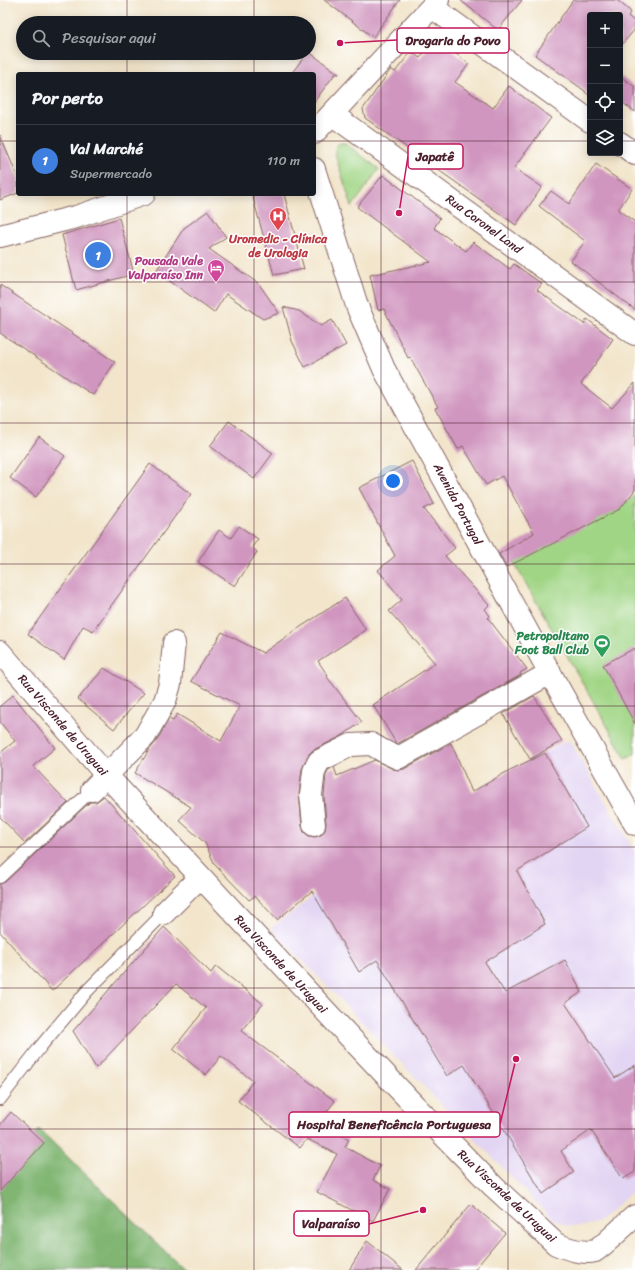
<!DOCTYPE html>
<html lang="pt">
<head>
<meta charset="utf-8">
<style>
  :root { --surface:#171b24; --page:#20242c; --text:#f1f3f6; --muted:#9ea1a6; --line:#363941; --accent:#7c3aed }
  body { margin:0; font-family:Sriracha,sans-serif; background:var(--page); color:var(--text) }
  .controls { position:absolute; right:12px; top:12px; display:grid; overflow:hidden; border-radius:4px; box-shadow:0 2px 10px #0003 }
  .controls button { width:36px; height:36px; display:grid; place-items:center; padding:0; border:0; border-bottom:1px solid var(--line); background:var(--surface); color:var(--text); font:20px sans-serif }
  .you { position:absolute; left:393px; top:481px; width:14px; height:14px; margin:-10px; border:3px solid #fff; border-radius:50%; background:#1a73e8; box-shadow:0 0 0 6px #1a73e833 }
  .badge { display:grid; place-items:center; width:26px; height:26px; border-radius:50%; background:var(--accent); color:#fff; font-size:13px; font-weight:700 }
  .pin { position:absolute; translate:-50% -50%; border:2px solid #fff; box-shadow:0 1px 4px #0006 }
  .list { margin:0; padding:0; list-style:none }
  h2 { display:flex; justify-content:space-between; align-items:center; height:52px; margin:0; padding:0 16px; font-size:17px }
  h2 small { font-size:13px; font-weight:400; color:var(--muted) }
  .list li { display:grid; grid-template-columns:26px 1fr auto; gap:12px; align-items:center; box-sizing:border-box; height:72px; padding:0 16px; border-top:1px solid var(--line) }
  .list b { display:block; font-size:15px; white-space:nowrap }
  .list p { margin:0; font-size:13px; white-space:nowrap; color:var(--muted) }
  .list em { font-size:13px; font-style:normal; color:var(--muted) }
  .icon { flex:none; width:22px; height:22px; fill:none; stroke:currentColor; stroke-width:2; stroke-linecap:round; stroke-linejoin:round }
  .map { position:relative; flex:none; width:635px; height:1270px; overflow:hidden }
  .search { position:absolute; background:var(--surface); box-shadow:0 2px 10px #0003; left:16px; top:16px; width:300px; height:44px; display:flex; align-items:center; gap:10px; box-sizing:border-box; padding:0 14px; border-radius:22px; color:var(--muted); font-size:15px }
  .panel { position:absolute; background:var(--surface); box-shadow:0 2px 10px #0003; left:16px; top:72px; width:300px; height:124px; border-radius:4px }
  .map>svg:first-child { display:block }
  .built { fill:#e2d4f3 }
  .green { fill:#a0d585; stroke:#757a58 }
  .forest { fill:#80b672; stroke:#656a4e }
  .building { fill:#d096bf }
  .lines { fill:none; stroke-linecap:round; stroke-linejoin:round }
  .service-casing { stroke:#856463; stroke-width:14 }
  .minor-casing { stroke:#856463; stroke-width:24 }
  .tertiary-casing { stroke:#856463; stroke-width:24 }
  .service { stroke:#fff; stroke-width:12 }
  .minor { stroke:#fff; stroke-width:22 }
  .tertiary { stroke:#fff; stroke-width:22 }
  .grid { fill:none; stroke:#4a1f2b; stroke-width:1; stroke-opacity:0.55 }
  .labels { text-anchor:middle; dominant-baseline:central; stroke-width:3; stroke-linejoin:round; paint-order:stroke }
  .street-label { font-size:12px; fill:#4a1f2b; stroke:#fff }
  .health-label { font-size:12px; font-weight:bold; fill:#be3a42; stroke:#fff }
  .hotel-label { font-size:12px; font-weight:bold; fill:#b23c85; stroke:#fff; text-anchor:end }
  .leisure-label { font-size:12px; font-weight:bold; fill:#27864d; stroke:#fff; text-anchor:end }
  .leader { fill:none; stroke:#c2185b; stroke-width:1.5 }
  .callout-dot { fill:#c2185b; stroke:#fff; stroke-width:1.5 }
  .callout { fill:#fff; stroke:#c2185b; stroke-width:1.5 }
  .callout-label { font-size:13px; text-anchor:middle; font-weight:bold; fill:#4a1f2b }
</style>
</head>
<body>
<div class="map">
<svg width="635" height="1270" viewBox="0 0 635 1270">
  <rect width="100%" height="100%" fill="#fff"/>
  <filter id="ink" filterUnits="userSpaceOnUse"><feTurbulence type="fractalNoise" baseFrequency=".025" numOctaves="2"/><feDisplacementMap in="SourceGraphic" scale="8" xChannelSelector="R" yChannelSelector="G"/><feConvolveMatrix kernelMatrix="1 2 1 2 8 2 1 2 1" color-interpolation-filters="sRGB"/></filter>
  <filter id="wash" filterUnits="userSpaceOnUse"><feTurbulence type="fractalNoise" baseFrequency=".012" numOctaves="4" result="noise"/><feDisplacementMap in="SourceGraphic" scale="16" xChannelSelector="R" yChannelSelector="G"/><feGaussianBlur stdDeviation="0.9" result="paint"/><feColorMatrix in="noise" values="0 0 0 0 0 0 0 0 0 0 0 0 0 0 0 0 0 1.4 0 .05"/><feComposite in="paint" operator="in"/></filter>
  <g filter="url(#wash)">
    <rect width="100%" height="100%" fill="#f2e5cb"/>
    <path class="built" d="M569 740 635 852V1189L601 1220 584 1226H568L552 1219 271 928 367 855 510 770Z"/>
    <g class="green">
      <path d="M341 143H345L379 169 352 207 335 154C335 148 335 145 341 143Z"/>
      <path d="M635 495V754L626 759 513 561 630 500Z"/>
    </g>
    <path class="forest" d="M39 1129 177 1263 185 1270H0V1176Z"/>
    <g id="blocks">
      <g class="building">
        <path d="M324 0H400L373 37Z"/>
        <path d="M460 0H522L498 30Z"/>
        <path d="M573 0H617L631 12 628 16 635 22V29L620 47V15H590V96L585 92V91L535 55Z"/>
        <path d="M436 38 469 64 455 82 493 108 509 86 551 118 514 168 542 187 516 225 365 118 363 109 391 69 395 72 411 52 420 58Z"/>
        <path d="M309 52 339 74H335L314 102V74H291L307 53H309Z"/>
        <path d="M620 76 635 87V112L623 103 620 106Z"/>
        <path d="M0 135 18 178V193L0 200Z"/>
        <path d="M596 164 632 189 618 210 635 222V310L571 261 585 241 539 206 551 191 569 204Z"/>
        <path d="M383 175 440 218 434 228 466 251 473 242 510 269 514 264 542 284 537 290 584 324 587 319 613 339 581 384 612 408 635 383V490L620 509 507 567 499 554 534 533 502 476 486 485 463 446 458 449 435 408 438 407 410 357 408 358 384 309 378 310 370 275 431 262 357 207Z"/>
        <path d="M252 194H284L304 269 274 275Z"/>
        <path d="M208 211 226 237 209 249 259 284 279 313 263 319 226 294 214 313 156 271 184 228Z"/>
        <path d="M119 218 134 274 76 290 62 235Z"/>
        <path d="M0 285 115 362 93 395 0 333Z"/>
        <path d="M283 307 299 311 321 326 332 320 346 345 305 367 292 341Z"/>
        <path d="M229 421 273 453 254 479 210 446Z"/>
        <path d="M39 437 65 456 36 497 10 478Z"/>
        <path d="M412 461 434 504 424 509 455 548 445 556 489 605 485 609 490 616 488 618 527 669 520 673 521 675 397 744 396 743 373 705 435 663 389 611 402 600 378 570 395 556 359 488Z"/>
        <path d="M150 464 191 494 93 631 83 626 64 660 28 634Z"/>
        <path d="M239 526 258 539 252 547 257 552 235 586 198 562 219 530 231 538Z"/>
        <path d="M345 598 366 630 318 661 328 676 327 677 362 722 340 737 313 750 308 755 302 769 299 794 302 826 304 832 309 836 315 837 321 835 325 830 326 824 324 795 326 775 328 770 334 767 337 776 375 760 393 769 399 770 404 769 451 743 472 792 510 770 545 753 587 827 517 871 545 924 485 962 505 993 565 960 582 992 565 1003 615 1078 635 1065V1172L623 1179 591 1130 561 1151 574 1172 543 1194 464 1065 447 1076 377 960 359 972 312 891 277 920 255 896 249 900 215 865 205 843 179 820 191 807 135 773 149 750 156 742 169 719 173 721 177 714 221 741 240 706 191 681 222 632 263 653 296 630Z"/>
        <path d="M635 648V724L603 665Z"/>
        <path d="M104 668 144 693 114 729 78 699Z"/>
        <path d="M13 695 55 748 33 766 68 803 25 843 0 817V753L15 741 0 722V706Z"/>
        <path d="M534 696 562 741 530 759 503 714Z"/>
        <path d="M104 796 175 876 52 991 0 932V884L5 882 90 802H96Z"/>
        <path d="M164 927 211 973 216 966 263 1004 241 1031 335 1101 318 1123 349 1139 345 1147 380 1166 373 1180 390 1189 373 1221 317 1192 337 1154 307 1139 300 1148 238 1101 253 1081 221 1056 206 1075 173 1049 206 1008 176 984 96 1068 73 1031Z"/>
        <path d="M11 1112 44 1143 0 1191V1125Z"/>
        <path d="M471 1204 505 1233 474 1270H416Z"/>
        <path d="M367 1241 403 1270H349Z"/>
      </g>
    </g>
  </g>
  <g filter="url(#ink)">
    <use href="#blocks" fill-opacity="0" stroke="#856463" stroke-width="1"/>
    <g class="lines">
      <defs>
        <g id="service">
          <path d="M0 877 92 790"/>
          <path d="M0 1099 41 1046 88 990 164 913"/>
        </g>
        <g id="minor">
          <path d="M432 7 590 121"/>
          <path d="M620 143 635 154"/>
          <path d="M92 790 145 736 165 701 170 684 174 643"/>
          <path d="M314 825 311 795 314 771 319 761 351 745 371 744 385 752 398 758 550 673"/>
          <path d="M164 913 200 877"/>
        </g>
        <g id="tertiary">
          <path d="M333 115 635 334"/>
          <path d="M314 133 438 0"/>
          <path d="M314 169 357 306 384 369 550 673 635 824"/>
          <path d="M0 236 76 217 144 194"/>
          <path d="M0 652 107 776 344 1031 415 1106 493 1186 556 1244C568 1249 582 1254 595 1251 600 1249 629 1221 635 1216"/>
        </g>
      </defs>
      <use href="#service" class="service-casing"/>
      <use href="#minor" class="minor-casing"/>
      <use href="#tertiary" class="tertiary-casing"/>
      <use href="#service" class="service"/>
      <use href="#minor" class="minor"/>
      <use href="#tertiary" class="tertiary"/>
    </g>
  </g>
  <path class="grid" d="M127 0V23M254 0V23M381 0V1270M508 0V1270M127 53V74M254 53V74M0 141H18M314 141H590M620 141H635M127 194V1270M254 194V1270M0 282H635M0 423H635M0 564H635M0 706H635M0 847H635M0 988H635M0 1129H635"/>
  <defs>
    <symbol id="hospital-pin" viewBox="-11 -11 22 30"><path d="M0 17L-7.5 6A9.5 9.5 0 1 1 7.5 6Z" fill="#e0444e" stroke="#fff"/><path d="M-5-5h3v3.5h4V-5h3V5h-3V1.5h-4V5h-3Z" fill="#fff"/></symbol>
    <symbol id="hotel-pin" viewBox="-11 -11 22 30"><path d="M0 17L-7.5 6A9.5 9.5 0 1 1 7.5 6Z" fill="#d1479c" stroke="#fff"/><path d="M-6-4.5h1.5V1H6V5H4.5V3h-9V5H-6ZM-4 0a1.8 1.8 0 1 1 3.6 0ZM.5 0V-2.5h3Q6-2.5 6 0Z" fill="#fff"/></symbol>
    <symbol id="stadium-pin" viewBox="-11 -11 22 30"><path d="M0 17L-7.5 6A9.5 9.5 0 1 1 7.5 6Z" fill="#2e9e5b" stroke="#fff"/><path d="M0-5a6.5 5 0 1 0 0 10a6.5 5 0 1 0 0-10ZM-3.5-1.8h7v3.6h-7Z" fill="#fff"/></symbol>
  </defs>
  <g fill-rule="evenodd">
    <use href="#hospital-pin" x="268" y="206" width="20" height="27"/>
    <use href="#hotel-pin" x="206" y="258" width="20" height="27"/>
    <use href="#stadium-pin" x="592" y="633" width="20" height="27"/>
  </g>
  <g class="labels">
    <g class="street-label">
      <text transform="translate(484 224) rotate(36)">Rua Coronel Land</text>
      <text transform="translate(458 504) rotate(62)">Avenida Portugal</text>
      <text transform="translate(63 725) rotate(49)">Rua Visconde de Uruguai</text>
      <text transform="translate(281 964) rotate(47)">Rua Visconde de Uruguai</text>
      <text transform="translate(507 1196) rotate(43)">Rua Visconde de Uruguai</text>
    </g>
    <g class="health-label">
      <text x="278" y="239">Uromedic - Clínica<tspan x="278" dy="14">de Urologia</tspan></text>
    </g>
    <g class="hotel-label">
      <text x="203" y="261">Pousada Vale<tspan x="203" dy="14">Valparaíso Inn</tspan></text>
    </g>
    <g class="leisure-label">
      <text x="589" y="636">Petropolitano<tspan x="589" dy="14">Foot Ball Club</tspan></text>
    </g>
  </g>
  <path class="leader" d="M340 43L397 40M399 213L408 156M516 1059L500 1124M423 1210L369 1224"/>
  <g class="callout-dot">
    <circle cx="340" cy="43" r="4"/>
    <circle cx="399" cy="213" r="4"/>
    <circle cx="516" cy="1059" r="4"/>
    <circle cx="423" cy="1210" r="4"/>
  </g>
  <g class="callout">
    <rect x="397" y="28" width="112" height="25" rx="4"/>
    <rect x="408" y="144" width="55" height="25" rx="4"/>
    <rect x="289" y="1112" width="211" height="25" rx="4"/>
    <rect x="294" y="1211" width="75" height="25" rx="4"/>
  </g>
  <g class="callout-label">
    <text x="453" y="45">Drogaria do Povo</text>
    <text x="435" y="161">Japatê</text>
    <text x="394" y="1129">Hospital Beneficência Portuguesa</text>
    <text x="331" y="1228">Valparaíso</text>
  </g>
</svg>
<div class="controls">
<button>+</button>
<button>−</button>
<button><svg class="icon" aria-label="locate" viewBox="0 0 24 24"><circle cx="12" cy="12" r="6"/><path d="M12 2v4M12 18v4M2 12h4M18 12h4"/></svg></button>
<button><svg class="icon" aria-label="layers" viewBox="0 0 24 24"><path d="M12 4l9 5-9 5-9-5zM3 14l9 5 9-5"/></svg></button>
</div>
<div class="you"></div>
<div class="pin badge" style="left:98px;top:255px;background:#3f7fe0">1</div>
<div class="search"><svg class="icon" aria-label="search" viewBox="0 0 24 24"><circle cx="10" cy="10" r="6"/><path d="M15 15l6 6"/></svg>Pesquisar aqui</div>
<section class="panel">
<h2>Por perto<small></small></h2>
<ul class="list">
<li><span class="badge" style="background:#3f7fe0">1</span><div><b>Val Marché</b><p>Supermercado</p></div><em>110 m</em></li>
</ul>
</section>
</div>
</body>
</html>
